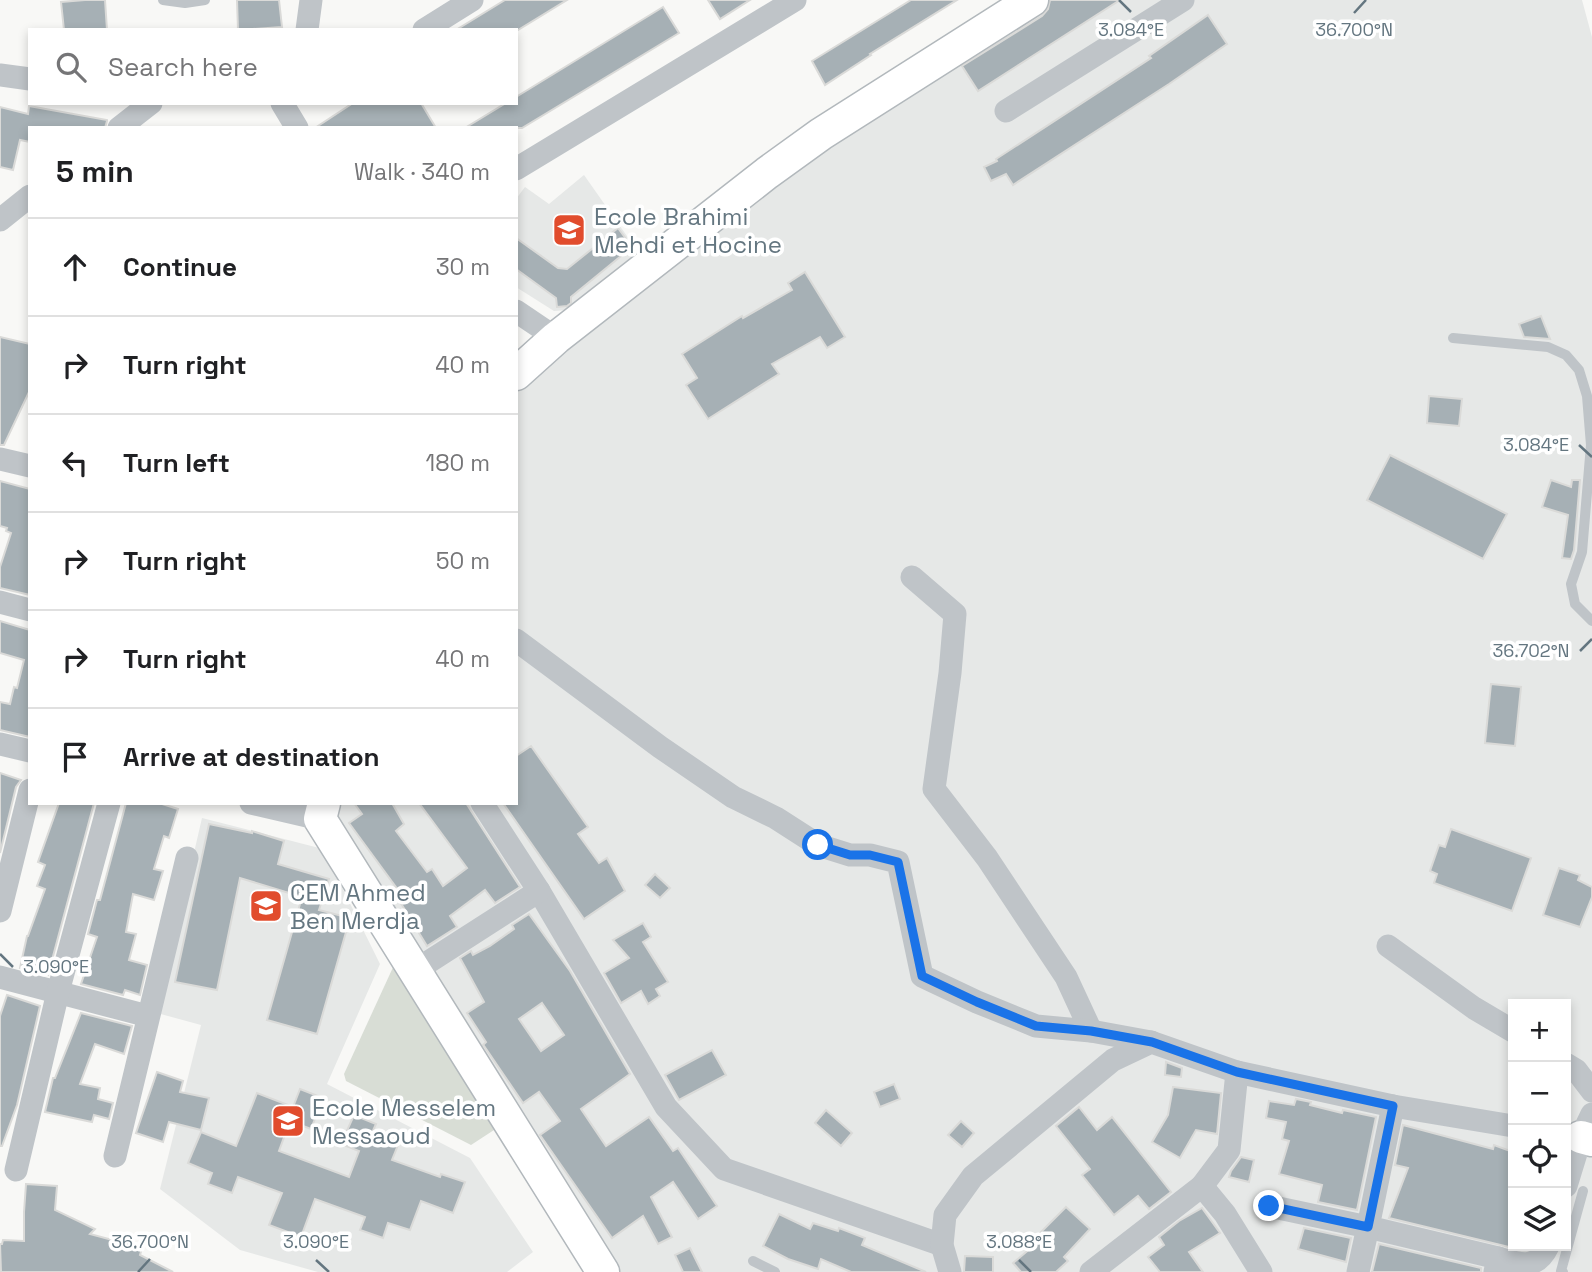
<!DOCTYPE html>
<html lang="en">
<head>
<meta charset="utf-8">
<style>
  :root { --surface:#fff; --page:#f2f2f2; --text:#202124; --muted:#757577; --line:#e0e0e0 }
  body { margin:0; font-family:"Space Grotesk",sans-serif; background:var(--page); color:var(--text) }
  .controls { position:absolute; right:21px; bottom:21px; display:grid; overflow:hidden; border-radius:0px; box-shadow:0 4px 10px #0003 }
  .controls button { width:63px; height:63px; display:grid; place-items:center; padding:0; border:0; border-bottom:2px solid var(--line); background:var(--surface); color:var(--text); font:35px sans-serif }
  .stop { position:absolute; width:21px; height:21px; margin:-16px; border:5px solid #1a73e8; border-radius:50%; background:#fff }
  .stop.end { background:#1a73e8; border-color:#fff; box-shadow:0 2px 7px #0008 }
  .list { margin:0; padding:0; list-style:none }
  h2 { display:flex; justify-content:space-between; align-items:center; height:91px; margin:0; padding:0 28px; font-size:30px }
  h2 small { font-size:23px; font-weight:400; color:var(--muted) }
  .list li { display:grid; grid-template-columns:46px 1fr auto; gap:21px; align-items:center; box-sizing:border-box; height:98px; padding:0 28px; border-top:2px solid var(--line) }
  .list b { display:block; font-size:26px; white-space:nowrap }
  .list em { font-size:23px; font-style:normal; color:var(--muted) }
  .icon { flex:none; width:38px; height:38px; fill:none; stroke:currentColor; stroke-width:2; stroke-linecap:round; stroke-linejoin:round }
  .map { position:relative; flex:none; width:1592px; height:1272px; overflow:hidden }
  .search { position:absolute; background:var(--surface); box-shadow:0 4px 10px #0003; left:28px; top:28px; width:490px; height:77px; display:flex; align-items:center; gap:18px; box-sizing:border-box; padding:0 24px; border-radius:0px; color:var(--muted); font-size:26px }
  .panel { position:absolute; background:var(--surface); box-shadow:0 4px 10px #0003; left:28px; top:126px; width:490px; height:679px; border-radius:0px }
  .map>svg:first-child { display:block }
  .built { fill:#e6e8e7; fill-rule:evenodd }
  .green { fill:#d8ddd5 }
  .building { fill:#a6b0b5; stroke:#dadad8; stroke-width:2; fill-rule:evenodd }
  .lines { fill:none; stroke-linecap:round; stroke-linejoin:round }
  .secondary-casing { stroke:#b2b8bc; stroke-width:35 }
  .lane { stroke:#bfc4c8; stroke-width:10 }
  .street { stroke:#bfc4c8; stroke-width:23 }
  .secondary { stroke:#fff; stroke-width:32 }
  .route { stroke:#1a73e8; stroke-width:9 }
  .ticks { fill:none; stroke:#647680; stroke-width:2.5 }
  .labels { text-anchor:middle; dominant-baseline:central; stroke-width:7; stroke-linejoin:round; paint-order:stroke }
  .poi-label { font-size:24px; fill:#647680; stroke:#fff; text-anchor:start }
  .ticks-label { font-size:18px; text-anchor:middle; fill:#647680; stroke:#fff; stroke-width:7; stroke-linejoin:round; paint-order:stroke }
</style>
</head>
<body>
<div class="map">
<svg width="1592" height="1272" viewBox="0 0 1592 1272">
  <rect width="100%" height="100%" fill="#f8f8f6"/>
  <g class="built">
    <path d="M1049 0H1582L1592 37V1272H599L324 803H516V378L600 304ZM1513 1004H1566V1246H1513Z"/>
    <path d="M584 175 641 256 569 310 554 311 516 287V199L525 187 549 204Z"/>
    <path d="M202 818 323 849 380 964 327 1084 470 1158 533 1252 507 1272H318L240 1250 160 1189 201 1025 157 1013Z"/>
  </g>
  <path class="green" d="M395 963 494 1130 471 1145 346 1081 344 1074Z"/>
  <g class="building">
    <path d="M85 0H105L107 30H64L61 2Z"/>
    <path d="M237 0H279L282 27 238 30Z"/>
    <path d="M505 0H567L518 30H456Z"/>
    <path d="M708 0H750L720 19Z"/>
    <path d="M911 0H957L870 54 871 55 825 85 812 61Z"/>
    <path d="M1050 0H1120L978 91 962 66 1042 16 1048 9Z"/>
    <path d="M663 7 679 33 522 128H465L506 103H516V97Z"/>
    <path d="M1208 15 1227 44 1169 84 1013 185 1006 174 991 181 984 167 997 161 996 159 1151 58 1149 56Z"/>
    <path d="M353 103H421L436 128H315Z"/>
    <path d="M29 106 107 120V121L105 128H30V142L20 140 13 170 0 167V107L28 114Z"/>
    <path d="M618 228 632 247 571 297V303L567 306 557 307 556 298 516 269V238L558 268 567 269Z"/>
    <path d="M805 272 845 337 827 348 820 337 772 364 779 374 708 419 686 385 697 378 682 354 742 316 743 318 792 290 788 283Z"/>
    <path d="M1541 316 1550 339 1524 337 1519 324Z"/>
    <path d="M0 337 30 344V390L4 445H0Z"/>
    <path d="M1429 396 1462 399 1459 426 1427 423Z"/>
    <path d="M1390 455 1507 514 1483 559 1367 500Z"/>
    <path d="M1551 480 1571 487 1572 480H1580L1574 550 1571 559 1562 558 1568 515 1542 507Z"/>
    <path d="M0 481 30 489V595L0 588V567L11 533 6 531 7 528 0 526Z"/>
    <path d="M0 621 30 630V737L0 730V702L10 704 14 687 17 688 24 660 0 653Z"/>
    <path d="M1491 684 1521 687 1515 746 1485 743Z"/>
    <path d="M531 746 588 827 578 834 599 863 607 858 625 891 584 919 503 803H516V756Z"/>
    <path d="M0 773 21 780 16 787 0 853Z"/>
    <path d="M59 803H94L48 975 20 968 27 936H28L45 889 37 886 45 865 38 862Z"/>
    <path d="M126 803H159L178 809 169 838 164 836 154 869 163 871 154 900 133 894 126 932 136 934 129 960 147 965 140 995 125 990 123 995 81 984 97 937 88 934 97 900H100Z"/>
    <path d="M354 803H392L404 824 396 831 427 872 432 869 443 886 467 868 419 803H466L520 887 495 903 485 890 450 916 457 927 427 946 394 892 398 890 349 823 362 814Z"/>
    <path d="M209 824 252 833V831L284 841 278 864 329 879 319 910 350 918 317 1034 267 1020 302 897 240 878 217 990 175 982Z"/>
    <path d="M1451 829 1531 858 1512 911 1434 883 1437 874 1430 871 1439 845 1445 847Z"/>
    <path d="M1559 868 1580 875 1578 880 1592 887V897L1580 927 1543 915Z"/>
    <path d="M655 874 670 888 660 898 645 885Z"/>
    <path d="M529 914 570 971 630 1074 581 1109 606 1146 649 1117 673 1151 678 1148 717 1206 698 1219 673 1182 651 1197 672 1237 658 1244 643 1216 612 1238 540 1135 560 1121 539 1092 523 1103 484 1046 483 1045 486 1042 467 1013 484 1002 460 958 471 951 473 955 490 946 514 929 512 925ZM542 1003 564 1035 541 1051 519 1019Z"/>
    <path d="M643 923 651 937 643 942 668 982 656 989 660 996 648 1004 641 991 621 1003 604 973 629 958 613 940Z"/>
    <path d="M7 995 40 1006 17 1105 2 1146H0V1016Z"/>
    <path d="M81 1013 132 1026 124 1054 95 1044 80 1084 100 1088 98 1099 113 1103 109 1119 94 1115 92 1122 45 1112 53 1078H55Z"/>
    <path d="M712 1050 726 1075 679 1100 665 1075Z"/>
    <path d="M1166 1062 1182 1068 1181 1077 1165 1075Z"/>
    <path d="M157 1072 183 1081 180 1092 209 1098 201 1130 169 1122 163 1142 136 1133Z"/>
    <path d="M894 1084 900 1099 880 1107 874 1092Z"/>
    <path d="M1173 1087 1221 1093 1217 1134 1196 1130 1180 1158 1152 1142 1168 1115Z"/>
    <path d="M300 1089 323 1098 311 1129 290 1121 279 1151 349 1177 359 1151 341 1144 354 1115 376 1124 371 1135 398 1145 392 1160 440 1177 441 1174 465 1182 453 1213 421 1201 410 1230 388 1223 383 1238 360 1230 365 1217 315 1199 301 1237 269 1225 282 1193 238 1177 232 1193 208 1184 212 1173 188 1163 201 1132 236 1146 257 1093 293 1107Z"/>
    <path d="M1296 1099 1311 1102 1310 1105 1342 1113 1343 1110 1376 1117 1357 1210 1318 1202 1322 1185 1279 1174 1289 1141 1282 1139 1286 1122 1266 1118 1269 1101 1294 1105Z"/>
    <path d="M1079 1107 1097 1130 1112 1117 1171 1192 1149 1209 1138 1196 1114 1215 1082 1175 1090 1169 1056 1126Z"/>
    <path d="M826 1110 852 1133 841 1146 815 1123Z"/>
    <path d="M961 1121 974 1133 962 1147 948 1135Z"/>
    <path d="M1403 1125 1493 1149 1494 1145 1513 1152V1248L1389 1218 1408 1168 1395 1165Z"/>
    <path d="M1241 1157 1254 1160 1249 1182 1229 1177 1231 1171Z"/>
    <path d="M26 1184 57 1186 55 1210 95 1229 90 1234 142 1248 140 1255 173 1272H1L0 1244H2L3 1240 24 1241V1212Z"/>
    <path d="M1066 1207 1090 1229 1064 1257 1068 1261 1056 1272H1021L1013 1263 1031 1248 1028 1245Z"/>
    <path d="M1202 1208 1220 1233 1189 1252 1203 1272H1160L1148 1257 1164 1245 1159 1237 1179 1221Z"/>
    <path d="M779 1214 810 1229 813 1223 838 1231 839 1228 865 1238 862 1245 926 1272H851L821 1259 818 1269 788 1259 763 1246Z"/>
    <path d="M1304 1228 1351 1238 1346 1262 1298 1249Z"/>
    <path d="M1379 1244 1481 1268V1272H1372Z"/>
    <path d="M690 1248 702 1272H683L675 1255Z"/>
    <path d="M965 1256 993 1257V1272H964Z"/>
  </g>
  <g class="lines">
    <defs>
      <g id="secondary">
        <path d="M516 374 556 338 767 173 821 134 1032 0"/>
        <path d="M324 803 320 819 603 1272"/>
        <path d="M1581 1137 1592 1140"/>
      </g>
    </defs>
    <use href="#secondary" class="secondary-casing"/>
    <g class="lane">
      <path d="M163 0 185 3 205 0"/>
      <path d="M1453 338 1548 347 1566 355 1579 370 1587 396 1591 445 1582 552 1571 584 1575 604 1592 621"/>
      <path d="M753 1261 775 1272"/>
      <path d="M1563 1272 1561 1271 1583 1191"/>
    </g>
    <g class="street">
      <path d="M307 30 311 0"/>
      <path d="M424 30 472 0"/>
      <path d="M0 75 30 79"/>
      <path d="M282 103 297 128"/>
      <path d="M1006 111 1183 0"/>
      <path d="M119 128 151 103"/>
      <path d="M516 169 795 0"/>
      <path d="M0 220 30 196"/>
      <path d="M516 311 556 338"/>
      <path d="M0 459 30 466"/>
      <path d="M912 577 955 614 950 673 934 789 987 858 1066 977 1091 1031"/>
      <path d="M0 602 30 610"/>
      <path d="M516 640 660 747 733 797 776 818 818 845 850 855H870L898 862 922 976 977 1002 1036 1026 1091 1031 1151 1042"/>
      <path d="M0 744 30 751"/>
      <path d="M251 803 320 819"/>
      <path d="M539 891 666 1107 724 1169 942 1245"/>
      <path d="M0 911 30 790"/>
      <path d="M1388 946 1474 1008 1513 1031"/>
      <path d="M416 970 539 891 482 803"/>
      <path d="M0 977 148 1016"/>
      <path d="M1566 1064 1576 1070 1592 1091"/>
      <path d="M1393 1106 1368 1227 1498 1258"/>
      <path d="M115 1156 187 858"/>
      <path d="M16 1170 58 992 109 803"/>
      <path d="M1202 1186 1225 1214 1261 1272"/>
      <path d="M1566 1186 1581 1137 1592 1114"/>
      <path d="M1269 1206 1368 1227 1358 1272"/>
      <path d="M950 1272 942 1245 945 1215 973 1176 1113 1060 1151 1042 1237 1072 1393 1106 1513 1126"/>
      <path d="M1091 1272 1202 1186 1229 1150 1237 1072"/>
      <path d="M1495 1272 1498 1258C1520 1264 1536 1271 1548 1246"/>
    </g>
    <use href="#secondary" class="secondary"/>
  </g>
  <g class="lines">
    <path class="route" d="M818 845 850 855H870L898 862 922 976 977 1002 1036 1026 1091 1031 1152 1042 1237 1072 1393 1106 1368 1227 1269 1206"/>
  </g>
  <path class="ticks" d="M1119 0 1131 12M1354 13 1366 0M1579 445 1592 457M1580 651 1592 639M0 954 13 967M316 1260 329 1272M1019 1260 1031 1272M138 1272 150 1259"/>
  <defs>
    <symbol id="school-square" viewBox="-11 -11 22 22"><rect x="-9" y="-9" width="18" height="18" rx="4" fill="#e14c2d" stroke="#fff"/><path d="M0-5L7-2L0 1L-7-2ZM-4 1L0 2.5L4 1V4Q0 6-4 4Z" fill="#fff"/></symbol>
  </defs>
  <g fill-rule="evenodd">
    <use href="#school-square" x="550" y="211" width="38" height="38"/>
    <use href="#school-square" x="247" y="887" width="38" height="38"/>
    <use href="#school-square" x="269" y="1102" width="38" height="38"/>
  </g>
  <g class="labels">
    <g class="poi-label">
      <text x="594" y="216">Ecole Brahimi<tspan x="594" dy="28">Mehdi et Hocine</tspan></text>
      <text x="290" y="892">CEM Ahmed<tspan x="290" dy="28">Ben Merdja</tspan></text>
      <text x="312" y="1107">Ecole Messelem<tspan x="312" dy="28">Messaoud</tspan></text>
    </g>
  </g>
  <g class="ticks-label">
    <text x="1131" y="36">3.084°E</text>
    <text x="1354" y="36">36.700°N</text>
    <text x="1536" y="451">3.084°E</text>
    <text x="1531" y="657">36.702°N</text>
    <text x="56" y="973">3.090°E</text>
    <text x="150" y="1248">36.700°N</text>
    <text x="316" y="1248">3.090°E</text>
    <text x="1019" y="1248">3.088°E</text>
  </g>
</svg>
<div class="controls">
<button>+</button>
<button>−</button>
<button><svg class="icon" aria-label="locate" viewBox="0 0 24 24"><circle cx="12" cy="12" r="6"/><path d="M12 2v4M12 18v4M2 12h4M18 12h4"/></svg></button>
<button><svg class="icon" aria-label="layers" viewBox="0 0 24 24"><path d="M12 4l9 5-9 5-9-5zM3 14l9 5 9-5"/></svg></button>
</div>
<div class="stop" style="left:818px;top:845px"></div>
<div class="stop end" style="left:1269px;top:1206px"></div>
<div class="search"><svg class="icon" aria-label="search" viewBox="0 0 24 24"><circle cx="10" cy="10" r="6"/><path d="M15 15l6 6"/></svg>Search here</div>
<section class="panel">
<h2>5 min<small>Walk · 340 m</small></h2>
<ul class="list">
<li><svg class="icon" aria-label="ahead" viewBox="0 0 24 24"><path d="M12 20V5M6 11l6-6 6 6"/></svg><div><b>Continue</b></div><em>30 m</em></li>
<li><svg class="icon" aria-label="right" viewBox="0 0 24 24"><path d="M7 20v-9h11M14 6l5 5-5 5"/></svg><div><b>Turn right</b></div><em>40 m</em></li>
<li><svg class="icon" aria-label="left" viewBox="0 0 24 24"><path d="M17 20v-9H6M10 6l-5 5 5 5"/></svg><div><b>Turn left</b></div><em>180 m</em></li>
<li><svg class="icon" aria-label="right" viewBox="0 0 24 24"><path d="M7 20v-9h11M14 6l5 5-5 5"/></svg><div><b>Turn right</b></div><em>50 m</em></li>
<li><svg class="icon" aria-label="right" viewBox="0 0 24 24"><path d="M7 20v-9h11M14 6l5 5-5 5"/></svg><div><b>Turn right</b></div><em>40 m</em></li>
<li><svg class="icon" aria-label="arrive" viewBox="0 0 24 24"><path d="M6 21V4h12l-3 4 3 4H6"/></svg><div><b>Arrive at destination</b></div></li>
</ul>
</section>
</div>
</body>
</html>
